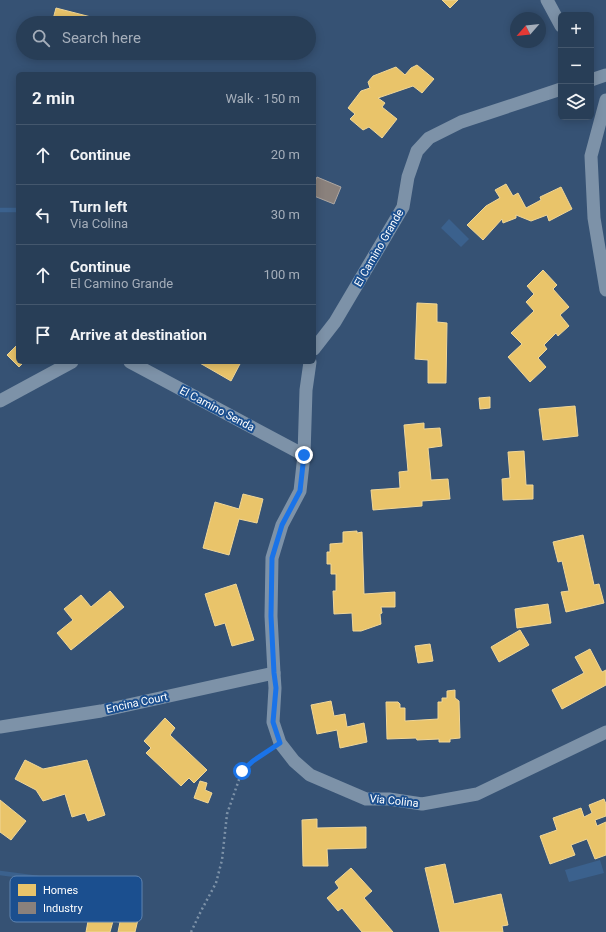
<!DOCTYPE html>
<html lang="en">
<head>
<meta charset="utf-8">
<style>
  :root { --surface:#283e57; --page:#30455d; --text:#f1f3f6; --muted:#a5aeba; --line:#44576d }
  body { margin:0; font-family:Roboto,sans-serif; background:var(--page); color:var(--text) }
  .controls { position:absolute; right:12px; top:12px; display:grid; overflow:hidden; border-radius:6px; box-shadow:0 2px 10px #0003 }
  .controls button { width:36px; height:36px; display:grid; place-items:center; padding:0; border:0; border-bottom:1px solid var(--line); background:var(--surface); color:var(--text); font:20px sans-serif }
  .compass { position:absolute; left:510px; top:12px; width:36px; height:36px; border-radius:50%; background:var(--surface); box-shadow:0 2px 10px #0003; rotate:242deg }
  .stop { position:absolute; width:12px; height:12px; margin:-9px; border:3px solid #1a73e8; border-radius:50%; background:#fff }
  .stop.end { background:#1a73e8; border-color:#fff; box-shadow:0 1px 4px #0008 }
  .list { margin:0; padding:0; list-style:none }
  h2 { display:flex; justify-content:space-between; align-items:center; height:52px; margin:0; padding:0 16px; font-size:17px }
  h2 small { font-size:13px; font-weight:400; color:var(--muted) }
  .list li { display:grid; grid-template-columns:26px 1fr auto; gap:12px; align-items:center; box-sizing:border-box; height:60px; padding:0 16px; border-top:1px solid var(--line) }
  .list b { display:block; font-size:15px; white-space:nowrap }
  .list p { margin:0; font-size:13px; white-space:nowrap; color:var(--muted) }
  .list em { font-size:13px; font-style:normal; color:var(--muted) }
  .icon { flex:none; width:22px; height:22px; fill:none; stroke:currentColor; stroke-width:2; stroke-linecap:round; stroke-linejoin:round }
  .map { position:relative; flex:none; width:606px; height:932px; overflow:hidden }
  .search { position:absolute; background:var(--surface); box-shadow:0 2px 10px #0003; left:16px; top:16px; width:300px; height:44px; display:flex; align-items:center; gap:10px; box-sizing:border-box; padding:0 14px; border-radius:22px; color:var(--muted); font-size:15px }
  .panel { position:absolute; background:var(--surface); box-shadow:0 2px 10px #0003; left:16px; top:72px; width:300px; height:292px; border-radius:6px }
  .map>svg:first-child { display:block }
  .water { fill:#3b618d }
  .homes { fill:#e9c46a; stroke:#f0d697 }
  .industry { fill:#8a817c; stroke:#ada7a3 }
  .lines { fill:none; stroke-linecap:round; stroke-linejoin:round }
  .stream { stroke:#3b618d; stroke-width:4.5 }
  .path { stroke:#7d92a8; stroke-width:2.5; stroke-dasharray:2 3; stroke-linecap:butt }
  .minor { stroke:#7d92a8; stroke-width:13 }
  .route { stroke:#1a73e8; stroke-width:5 }
  .labels { text-anchor:middle; dominant-baseline:central; stroke-width:4; stroke-linejoin:round; paint-order:stroke }
  .street-label { font-size:11px; fill:#fff; stroke:#1b4f8f }
  .key { fill:#1b4f8f; stroke:#5f84b1; stroke-width:1 }
  .key-label { font-size:11px; fill:#fff }
</style>
</head>
<body>
<div class="map">
<svg width="606" height="932" viewBox="0 0 606 932">
  <rect width="100%" height="100%" fill="#365274"/>
  <g class="water">
    <path d="M449 219 469 239 461 247 441 228Z"/>
    <path d="M600 860 604 873 569 882 565 870Z"/>
  </g>
  <g class="homes">
    <path d="M442 0H458L450 8Z"/>
    <path d="M56 8 91 17 89 23H52Z"/>
    <path d="M40 20 52 23H39Z"/>
    <path d="M417 65 434 79 422 93 413 86 378 98 385 103 382 107 397 119 382 138 369 127 363 130 350 119 355 114 348 108 361 91 370 88 368 82 373 76 396 67 405 75 411 68Z"/>
    <path d="M506 184 513 196 518 193 526 208 541 200 540 197 561 187 572 209 549 221 547 215 531 221 516 215V218L503 223 502 219 483 240 467 225 486 206 500 198 495 190Z"/>
    <path d="M543 270 557 285 553 289 569 307 560 315 569 326 558 336 556 333 544 345 547 349 538 358 546 367 530 382 508 357 522 344 511 333 534 311 526 302 534 294 527 286Z"/>
    <path d="M417 303 437 304V322L447 323 446 383H428V360L415 359Z"/>
    <path d="M18 344V362H24L19 367 7 355Z"/>
    <path d="M198 362H241L231 381Z"/>
    <path d="M490 397V408L480 409 479 398Z"/>
    <path d="M575 406 578 436 543 440 539 409Z"/>
    <path d="M424 423V429L440 428 442 446 428 448 431 480 448 479 450 499 422 501V506L373 510 371 490 400 488 399 472 408 471 404 425Z"/>
    <path d="M524 451 526 485H533V499L503 500 502 479 510 478 508 452Z"/>
    <path d="M243 494 263 499 257 523 239 519 229 555 203 548 215 502 239 509Z"/>
    <path d="M357 531V533L362 532 364 594 395 592V607H381L382 613 380 614 381 624 361 631H353L352 613 334 614 333 591H336V574H331V564H327V552H330V544L343 543V532Z"/>
    <path d="M583 535 594 585 599 584 604 603 566 612 561 592 569 591 562 561 558 562 553 542Z"/>
    <path d="M236 584 254 640 232 646 225 623 215 626 205 594Z"/>
    <path d="M110 591 124 607 71 650 57 633 73 620 64 609 81 595 91 607Z"/>
    <path d="M548 604 551 623 517 628 515 609Z"/>
    <path d="M520 630 529 645 499 662 491 647Z"/>
    <path d="M430 644 433 661 418 663 415 646Z"/>
    <path d="M590 649 602 672 606 670V685L562 709 552 690 584 673 575 657Z"/>
    <path d="M455 690V698L459 701 460 738 450 739V742H439V739L417 740 416 738 387 739 386 702H398L400 704V708H405V721L438 719V702H442V698H447V691Z"/>
    <path d="M331 701 334 716 345 714 347 727 364 723 367 742 340 748 337 730 317 734 311 705Z"/>
    <path d="M165 718 175 728 170 735 207 770 194 783 189 778 181 786 146 753 151 748 144 741Z"/>
    <path d="M25 760 43 769 87 760 105 815 88 821 85 813 72 817 65 794 43 801 36 790 15 779Z"/>
    <path d="M200 781 207 783 205 790 212 793 208 803 194 798Z"/>
    <path d="M604 799 606 804V816L595 820 597 826 606 822V855L595 859 587 839 571 845 575 855 550 864 540 836 557 830 553 818 581 808 584 817 592 813 589 805Z"/>
    <path d="M0 800 26 821 11 840 0 832Z"/>
    <path d="M317 819V828L366 827V848L327 849 328 866H303L302 820Z"/>
    <path d="M445 864 454 904 501 894 508 925 502 926 503 932H440L425 868Z"/>
    <path d="M351 868 372 891 364 898 393 932H362L342 908 338 911 327 898 339 888 335 882Z"/>
    <path d="M92 900 140 911 135 932H118L120 922 113 921 110 932H86Z"/>
  </g>
  <path class="industry" d="M317 177 341 187 334 204 314 196V183Z"/>
  <g class="lines">
    <g class="stream">
      <path d="M0 210H18"/>
      <path d="M0 873 92 885"/>
    </g>
    <path class="path" d="M191 932 201 911 216 883 222 860 227 814 242 771 253 761 269 750"/>
    <g class="minor">
      <path d="M547 0 561 26"/>
      <path d="M591 80 606 75"/>
      <path d="M606 100 591 156 594 218 606 290"/>
      <path d="M314 349 335 322 403 207 408 177 417 151 429 138 461 122 561 89"/>
      <path d="M130 362 304 455"/>
      <path d="M310 362 306 390 304 455 300 491 282 525 272 558 271 616 274 673 275 688 273 722 280 743 294 761 310 775 366 799H389L422 804 477 794 606 732"/>
      <path d="M0 401 72 362"/>
      <path d="M0 727 101 711 274 673"/>
    </g>
  </g>
  <g class="lines">
    <path class="route" d="M242 771 253 761 280 743 273 722 276 688 274 673 271 616 272 558 282 525 300 491 304 455"/>
  </g>
  <g class="labels">
    <g class="street-label">
      <text transform="translate(379 248) rotate(-60)">El Camino Grande</text>
      <text transform="translate(217 409) rotate(28)">El Camino Senda</text>
      <text transform="translate(137 703) rotate(-12)">Encina Court</text>
      <text transform="translate(394 801) rotate(6)">Via Colina</text>
    </g>
  </g>
  <rect x="10" y="876" width="132" height="46" rx="6" class="key"/>
  <rect x="18" y="884" width="18" height="12" fill="#e9c46a"/>
  <rect x="18" y="902" width="18" height="12" fill="#8a817c"/>
  <g class="key-label">
    <text x="43" y="894">Homes</text>
    <text x="43" y="912">Industry</text>
  </g>
</svg>
<div class="controls">
<button>+</button>
<button>−</button>
<button><svg class="icon" aria-label="layers" viewBox="0 0 24 24"><path d="M12 4l9 5-9 5-9-5zM3 14l9 5 9-5"/></svg></button>
</div>
<svg class="compass" viewBox="-18 -18 36 36"><path d="M0-13l5 13h-10z" fill="#e53935"/><path d="M0 13l5-13h-10z" fill="#a5aeba"/></svg>
<div class="stop" style="left:242px;top:771px"></div>
<div class="stop end" style="left:304px;top:455px"></div>
<div class="search"><svg class="icon" aria-label="search" viewBox="0 0 24 24"><circle cx="10" cy="10" r="6"/><path d="M15 15l6 6"/></svg>Search here</div>
<section class="panel">
<h2>2 min<small>Walk · 150 m</small></h2>
<ul class="list">
<li><svg class="icon" aria-label="ahead" viewBox="0 0 24 24"><path d="M12 20V5M6 11l6-6 6 6"/></svg><div><b>Continue</b></div><em>20 m</em></li>
<li><svg class="icon" aria-label="left" viewBox="0 0 24 24"><path d="M17 20v-9H6M10 6l-5 5 5 5"/></svg><div><b>Turn left</b><p>Via Colina</p></div><em>30 m</em></li>
<li><svg class="icon" aria-label="ahead" viewBox="0 0 24 24"><path d="M12 20V5M6 11l6-6 6 6"/></svg><div><b>Continue</b><p>El Camino Grande</p></div><em>100 m</em></li>
<li><svg class="icon" aria-label="arrive" viewBox="0 0 24 24"><path d="M6 21V4h12l-3 4 3 4H6"/></svg><div><b>Arrive at destination</b></div></li>
</ul>
</section>
</div>
</body>
</html>
